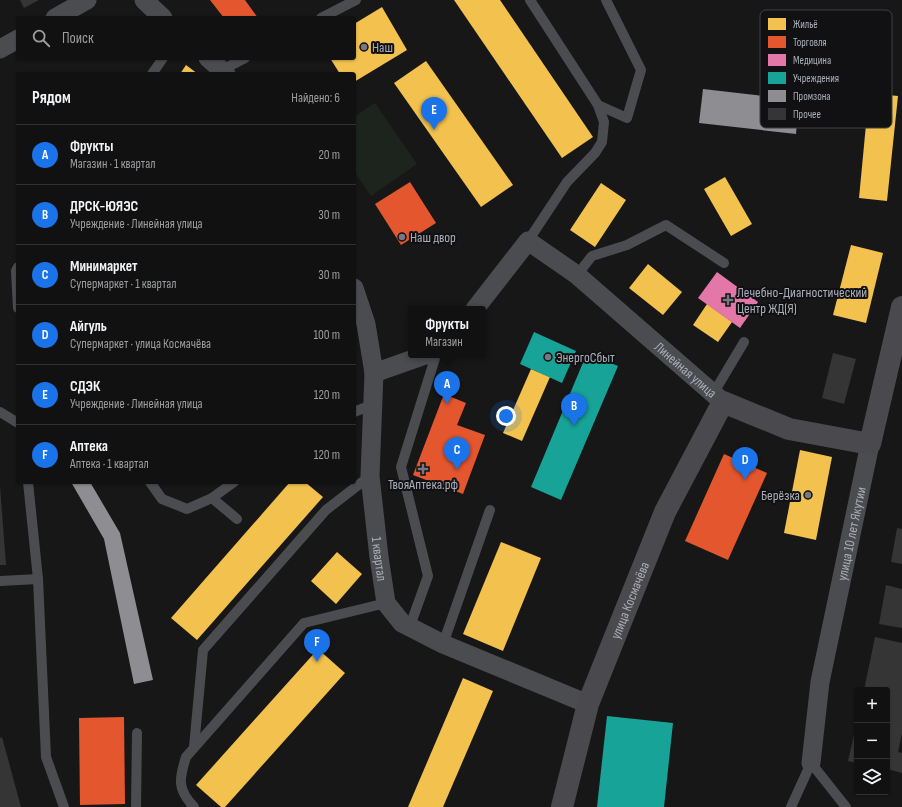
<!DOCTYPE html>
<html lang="ru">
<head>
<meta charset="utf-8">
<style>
  :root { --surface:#111; --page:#1e1f1f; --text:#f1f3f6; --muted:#9c9d9f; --line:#303131; --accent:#1a73e8 }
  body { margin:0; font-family:"Sofia Sans Condensed",sans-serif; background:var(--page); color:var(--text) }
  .controls { position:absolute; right:12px; bottom:12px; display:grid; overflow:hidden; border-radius:4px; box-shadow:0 1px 3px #0004 }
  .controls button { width:36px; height:36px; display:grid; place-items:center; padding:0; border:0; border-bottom:1px solid var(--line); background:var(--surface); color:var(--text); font:20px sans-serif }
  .you { position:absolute; left:506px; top:416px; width:14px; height:14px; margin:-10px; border:3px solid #fff; border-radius:50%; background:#1a73e8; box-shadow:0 0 0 6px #1a73e833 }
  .badge { display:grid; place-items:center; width:26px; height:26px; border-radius:50%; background:var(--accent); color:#fff; font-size:13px; font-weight:700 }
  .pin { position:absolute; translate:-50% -33px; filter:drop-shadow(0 1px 2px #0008) }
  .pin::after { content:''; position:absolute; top:21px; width:14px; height:12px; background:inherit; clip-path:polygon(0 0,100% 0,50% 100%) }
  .popup { position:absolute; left:408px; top:306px; width:78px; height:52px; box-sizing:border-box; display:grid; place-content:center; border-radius:4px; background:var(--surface); filter:drop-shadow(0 1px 3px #0005); font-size:13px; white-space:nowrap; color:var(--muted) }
  .popup b { font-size:15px; color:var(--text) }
  .popup::after { content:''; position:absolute; left:50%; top:100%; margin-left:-8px; border:8px solid transparent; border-top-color:var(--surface) }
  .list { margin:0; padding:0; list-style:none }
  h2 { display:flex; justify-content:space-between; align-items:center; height:52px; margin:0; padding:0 16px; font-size:17px }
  h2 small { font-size:13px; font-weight:400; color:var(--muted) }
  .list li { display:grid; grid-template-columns:26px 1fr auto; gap:12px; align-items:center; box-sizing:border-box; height:60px; padding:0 16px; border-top:1px solid var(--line) }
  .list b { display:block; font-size:15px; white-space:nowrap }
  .list p { margin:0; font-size:13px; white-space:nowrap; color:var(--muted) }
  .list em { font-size:13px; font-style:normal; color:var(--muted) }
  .icon { flex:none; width:22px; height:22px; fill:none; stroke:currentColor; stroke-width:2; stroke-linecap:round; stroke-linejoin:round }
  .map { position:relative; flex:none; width:902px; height:807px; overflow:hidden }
  .search { position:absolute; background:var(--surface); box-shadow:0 1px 3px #0004; left:16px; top:16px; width:340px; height:44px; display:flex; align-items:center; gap:10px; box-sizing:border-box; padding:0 14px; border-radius:4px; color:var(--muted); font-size:15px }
  .panel { position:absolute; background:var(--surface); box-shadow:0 1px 3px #0004; left:16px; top:72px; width:340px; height:412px; border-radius:4px }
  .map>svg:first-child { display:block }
  .green { fill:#1d241e }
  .homes { fill:#f2c14e }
  .shops { fill:#e4572e }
  .health { fill:#e377a8 }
  .public { fill:#17a398 }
  .industry { fill:#8d8d92 }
  .building { fill:#353536 }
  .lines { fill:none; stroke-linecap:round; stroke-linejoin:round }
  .lane { stroke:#4b4c50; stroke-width:10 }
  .street { stroke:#4b4c50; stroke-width:19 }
  .secondary { stroke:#4a4a4e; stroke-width:22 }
  .poi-dot { fill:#757880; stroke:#111113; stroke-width:1.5 }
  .labels { text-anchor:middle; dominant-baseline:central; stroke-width:4; stroke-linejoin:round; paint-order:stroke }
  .poi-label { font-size:14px; fill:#a8adb8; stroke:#111113; text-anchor:start }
  .street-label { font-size:14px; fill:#a8adb8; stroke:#111113 }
  .key { fill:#111113; stroke:#3e4045; stroke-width:1 }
  .key-label { font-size:11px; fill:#a8adb8 }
</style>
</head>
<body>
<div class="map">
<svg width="902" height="807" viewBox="0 0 902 807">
  <rect width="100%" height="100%" fill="#171717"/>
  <path class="green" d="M375 103 417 164 371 196 354 171V117Z"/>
  <g class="homes">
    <path d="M454 0H500L593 137 562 158Z"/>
    <path d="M382 7 407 50 354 82V74H340L330 58H354V24Z"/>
    <path d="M426 61 513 185 481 207 394 83Z"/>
    <path d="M186 65 198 74H180Z"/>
    <path d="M869 93 898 96 887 201 859 198Z"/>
    <path d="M725 177 752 224 731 236 704 189Z"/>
    <path d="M601 183 626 200 595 247 570 230Z"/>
    <path d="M851 245 883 253 866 323 833 315Z"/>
    <path d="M648 264 682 292 663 315 629 288Z"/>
    <path d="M707 304 732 322 718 342 693 325Z"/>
    <path d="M531 369 550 377 522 441 503 433Z"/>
    <path d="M800 450 832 457 816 540 784 533Z"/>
    <path d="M290 482H305L323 497 197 640 171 618Z"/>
    <path d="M501 542 541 558 503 651 463 634Z"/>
    <path d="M337 552 362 574 336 604 311 581Z"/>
    <path d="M318 649 345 673 225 807H221L196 785Z"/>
    <path d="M463 678 493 691 443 807H408Z"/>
  </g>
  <g class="shops">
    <path d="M210 0H245L258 18H224Z"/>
    <path d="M410 182 436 223 401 245 375 204Z"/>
    <path d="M444 394 466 403 457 425 485 435 463 494 413 475Z"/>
    <path d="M724 454 767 473 728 560 685 541Z"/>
    <path d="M124 717 125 804 80 805 79 718Z"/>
  </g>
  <path class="health" d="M717 272 758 302 740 328 698 298Z"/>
  <g class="public">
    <path d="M534 332 576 351 562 383 520 364Z"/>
    <path d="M587 353 618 366 561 500 531 487Z"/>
    <path d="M607 716 673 723 664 807H597Z"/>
  </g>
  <g class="industry">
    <circle cx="834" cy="30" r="20"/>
    <path d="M703 89 799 100 796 134 699 123Z"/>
    <path d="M71 482H90L120 533 153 680 134 684 104 539Z"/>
  </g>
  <g class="building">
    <path d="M20 0H39L24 8Z"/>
    <path d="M833 353 856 359 844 404 822 398Z"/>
    <path d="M0 486 6 565H0Z"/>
    <path d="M897 528 902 529V564L891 562Z"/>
    <path d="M886 585 902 589V628L879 624Z"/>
    <path d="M875 637 902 643V733L898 752 902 753V773L887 769V690H864Z"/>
    <path d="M857 722V763L848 761Z"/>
    <path d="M2 737 21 807H0V738Z"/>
  </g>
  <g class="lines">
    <g class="lane">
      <path d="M321 18 356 0"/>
      <path d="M222 70 245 58"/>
      <path d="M152 74 163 58"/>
      <path d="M598 105 627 118 641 70 606 0"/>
      <path d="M528 241 567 182 595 153 602 142 604 122 598 105 530 0"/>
      <path d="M18 267 16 271 18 308"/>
      <path d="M577 275 592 256 627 245 666 225 724 263"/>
      <path d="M713 394 744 342"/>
      <path d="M0 412 18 423"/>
      <path d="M354 412 374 404"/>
      <path d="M28 482 38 579 46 757 64 807"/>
      <path d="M150 482 162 499 187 509 212 498"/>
      <path d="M234 482 212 498 237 519"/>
      <path d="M0 581 38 579"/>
      <path d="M410 626 428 576 401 467 436 355"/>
      <path d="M443 644 490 510"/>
      <path d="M194 747 203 650 326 510 370 476"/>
      <path d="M136 807 137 733"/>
      <path d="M194 807C177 789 179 779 186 757L304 623 386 603"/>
      <path d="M791 807 811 763 846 807"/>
    </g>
    <g class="street">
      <path d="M144 0 163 18"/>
      <path d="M55 18 87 0"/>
      <path d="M0 49 18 39"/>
      <path d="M208 58 226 74"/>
      <path id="s1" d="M354 288 366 324 374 373 370 476 379 557 386 603 402 623 443 644 588 704"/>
      <path id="s2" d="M475 309 528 241 577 275 723 402"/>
      <path d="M374 373 425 355"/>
      <path id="s3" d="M811 763 820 682 870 444"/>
    </g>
    <path class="secondary" id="s4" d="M562 807 588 704 665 512 723 402 789 429 870 444 902 307"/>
  </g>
  <g class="poi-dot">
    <circle cx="364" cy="47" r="4"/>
    <circle cx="402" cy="237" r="4"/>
    <path d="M726 294h4v4h4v4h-4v4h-4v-4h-4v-4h4z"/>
    <circle cx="548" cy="357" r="4"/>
    <path d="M421 463h4v4h4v4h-4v4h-4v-4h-4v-4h4z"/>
    <circle cx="808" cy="495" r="4"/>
  </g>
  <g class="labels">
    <g class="poi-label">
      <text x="372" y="47">Наш</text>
      <text x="410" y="237">Наш двор</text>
      <text x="737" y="292">Лечебно-Диагностический<tspan x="737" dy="16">Центр ЖД(Я)</tspan></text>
      <text x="556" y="357">ЭнергоСбыт</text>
      <text x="423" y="484" text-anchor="middle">ТвояАптека.рф</text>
      <text x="800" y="495" text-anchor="end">Берёзка</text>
    </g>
    <g class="street-label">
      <text stroke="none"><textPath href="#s2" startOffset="290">Линейная улица</textPath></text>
      <text stroke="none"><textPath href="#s3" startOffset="233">улица 10 лет Якутии</textPath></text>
      <text stroke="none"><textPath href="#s1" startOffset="274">1 квартал</textPath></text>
      <text stroke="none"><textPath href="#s4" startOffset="218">улица Космачёва</textPath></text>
    </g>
  </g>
  <rect x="760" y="10" width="132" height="118" rx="6" class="key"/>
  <rect x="768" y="18" width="18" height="12" fill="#f2c14e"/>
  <rect x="768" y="36" width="18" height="12" fill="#e4572e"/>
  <rect x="768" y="54" width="18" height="12" fill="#e377a8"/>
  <rect x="768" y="72" width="18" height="12" fill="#17a398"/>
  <rect x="768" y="90" width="18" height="12" fill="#8d8d92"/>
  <rect x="768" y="108" width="18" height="12" fill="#353536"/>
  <g class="key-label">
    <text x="793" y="28">Жильё</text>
    <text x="793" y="46">Торговля</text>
    <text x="793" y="64">Медицина</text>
    <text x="793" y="82">Учреждения</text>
    <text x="793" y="100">Промзона</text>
    <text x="793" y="118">Прочее</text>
  </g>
</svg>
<div class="controls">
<button>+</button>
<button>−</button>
<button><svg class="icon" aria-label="layers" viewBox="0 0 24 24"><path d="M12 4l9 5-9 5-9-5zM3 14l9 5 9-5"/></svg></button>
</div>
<div class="you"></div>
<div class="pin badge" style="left:447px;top:404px">A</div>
<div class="popup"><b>Фрукты</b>Магазин</div>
<div class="pin badge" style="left:574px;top:426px">B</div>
<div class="pin badge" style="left:457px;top:470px">C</div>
<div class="pin badge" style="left:745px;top:480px">D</div>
<div class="pin badge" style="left:434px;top:130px">E</div>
<div class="pin badge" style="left:317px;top:662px">F</div>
<div class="search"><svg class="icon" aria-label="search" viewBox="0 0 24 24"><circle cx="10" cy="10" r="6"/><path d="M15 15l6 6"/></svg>Поиск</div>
<section class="panel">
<h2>Рядом<small>Найдено: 6</small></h2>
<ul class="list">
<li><span class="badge">A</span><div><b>Фрукты</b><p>Магазин · 1 квартал</p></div><em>20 m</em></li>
<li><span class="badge">B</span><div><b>ДРСК-ЮЯЭС</b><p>Учреждение · Линейная улица</p></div><em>30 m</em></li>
<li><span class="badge">C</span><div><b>Минимаркет</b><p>Супермаркет · 1 квартал</p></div><em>30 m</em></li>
<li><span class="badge">D</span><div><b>Айгуль</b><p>Супермаркет · улица Космачёва</p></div><em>100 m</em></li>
<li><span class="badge">E</span><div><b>СДЭК</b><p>Учреждение · Линейная улица</p></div><em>120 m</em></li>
<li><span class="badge">F</span><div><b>Аптека</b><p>Аптека · 1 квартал</p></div><em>120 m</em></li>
</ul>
</section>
</div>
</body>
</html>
